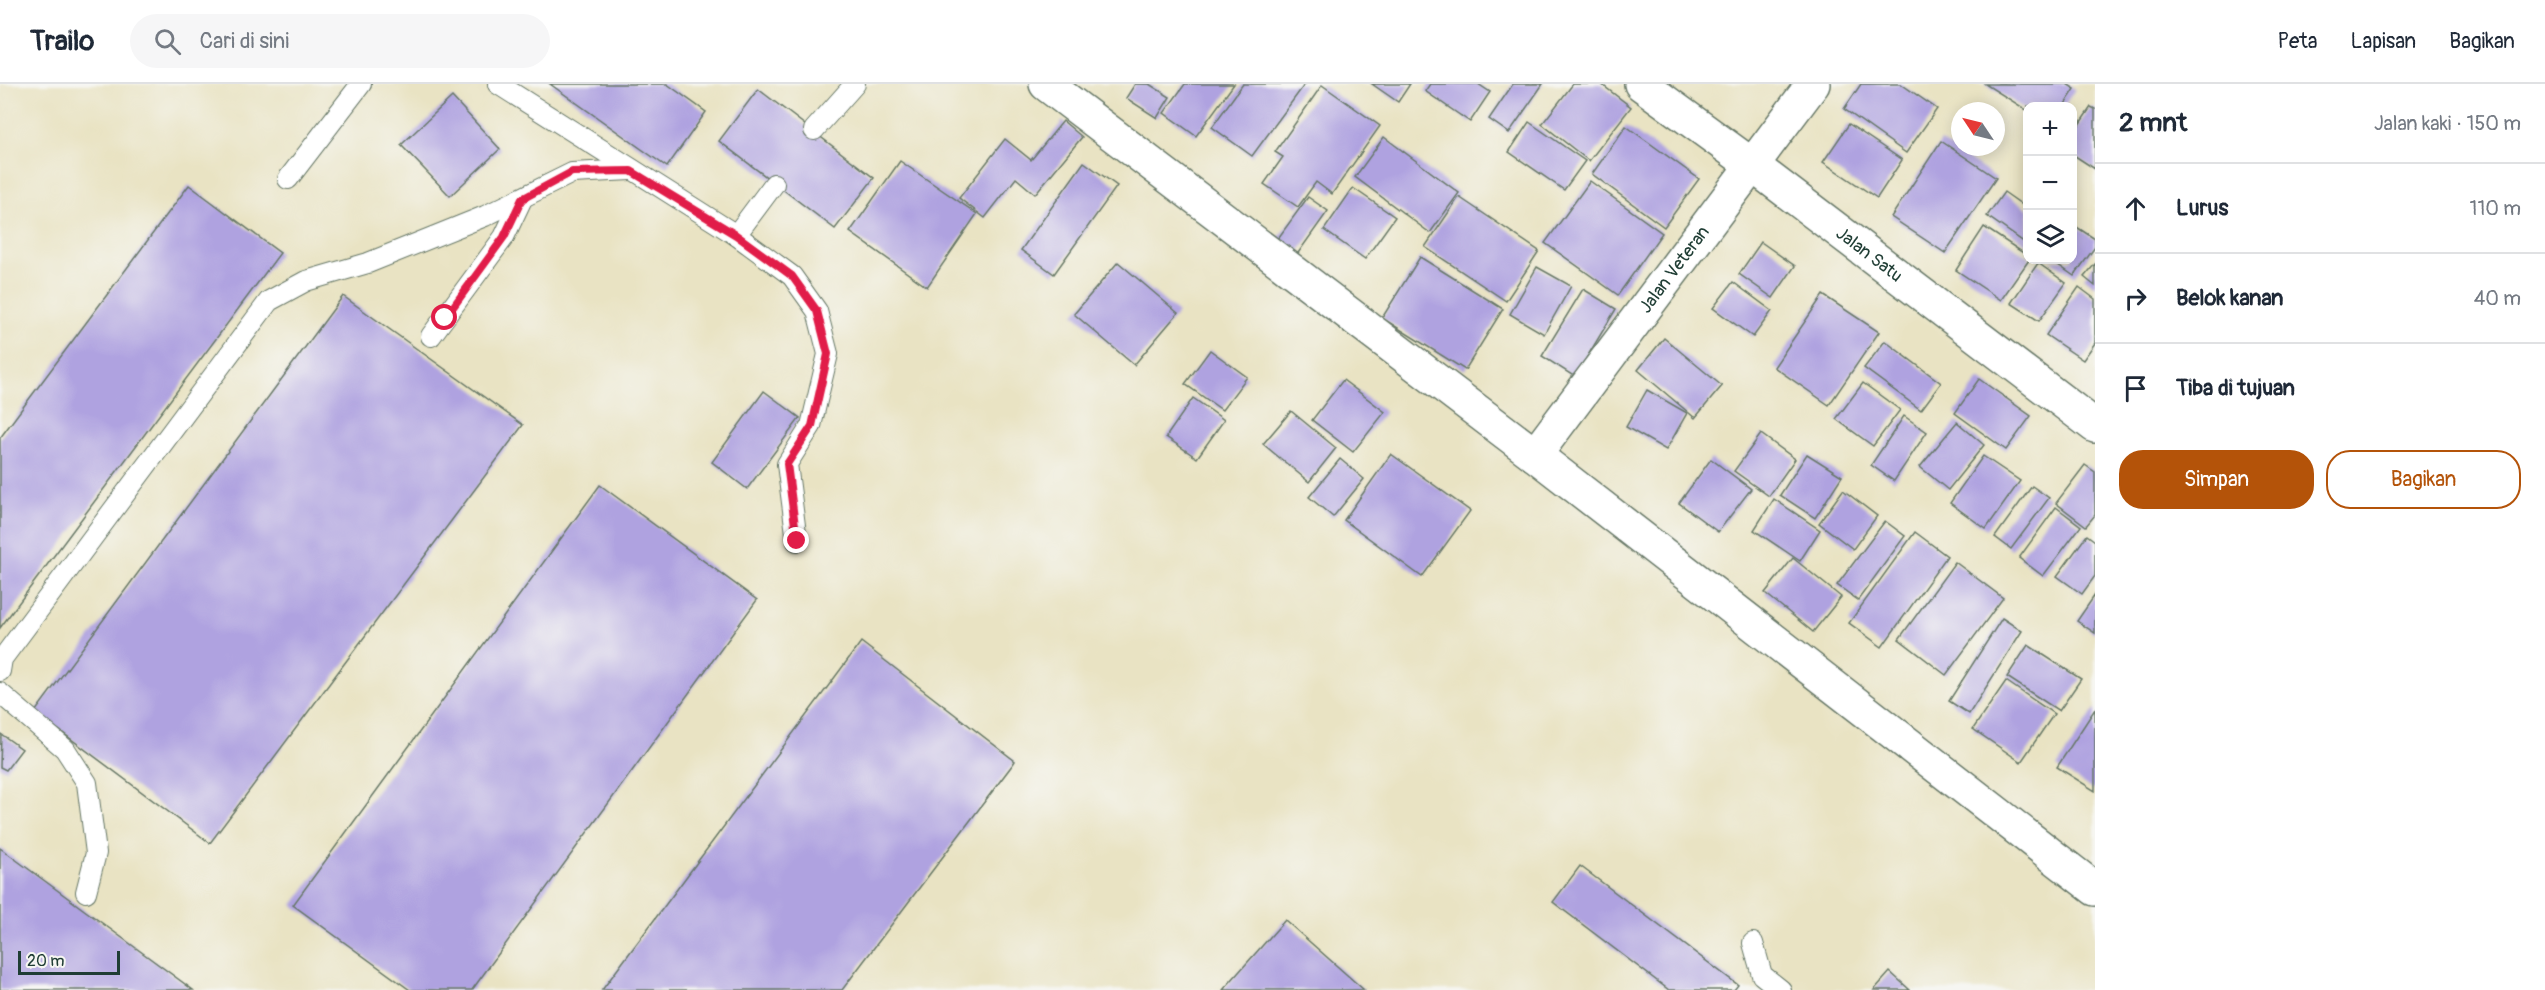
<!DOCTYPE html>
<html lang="id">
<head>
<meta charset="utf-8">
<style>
  :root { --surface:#fff; --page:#f6f6f7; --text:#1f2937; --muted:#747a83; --line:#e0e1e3; --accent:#b45309 }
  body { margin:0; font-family:Pangolin,sans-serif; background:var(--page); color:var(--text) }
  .controls { position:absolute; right:18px; top:18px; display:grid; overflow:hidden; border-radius:12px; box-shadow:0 3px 15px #0003 }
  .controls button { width:54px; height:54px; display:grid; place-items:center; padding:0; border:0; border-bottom:2px solid var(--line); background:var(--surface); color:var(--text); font:30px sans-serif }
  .compass { position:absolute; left:1951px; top:18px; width:54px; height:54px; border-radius:50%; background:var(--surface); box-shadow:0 3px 15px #0003; rotate:305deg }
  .scale { position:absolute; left:18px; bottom:15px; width:102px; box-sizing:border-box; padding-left:6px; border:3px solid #1f3d34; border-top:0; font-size:16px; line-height:21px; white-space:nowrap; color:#1f3d34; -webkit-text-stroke:4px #f6f6f2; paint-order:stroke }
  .stop { position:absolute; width:18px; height:18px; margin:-14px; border:4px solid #e11d48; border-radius:50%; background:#fff }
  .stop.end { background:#e11d48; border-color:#fff; box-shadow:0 2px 6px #0008 }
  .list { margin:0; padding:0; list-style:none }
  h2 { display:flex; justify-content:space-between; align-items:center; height:78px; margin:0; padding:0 24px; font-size:26px }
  h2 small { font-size:20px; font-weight:400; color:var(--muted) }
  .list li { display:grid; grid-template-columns:39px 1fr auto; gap:18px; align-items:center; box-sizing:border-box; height:90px; padding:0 24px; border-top:2px solid var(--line) }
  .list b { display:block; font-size:22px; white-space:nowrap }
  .list em { font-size:20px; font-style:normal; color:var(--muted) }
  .actions { display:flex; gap:12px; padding:18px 24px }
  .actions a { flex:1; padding:14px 0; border:2px solid var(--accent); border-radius:24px; text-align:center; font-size:21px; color:var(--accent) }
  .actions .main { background:var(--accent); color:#fff }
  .icon { flex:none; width:33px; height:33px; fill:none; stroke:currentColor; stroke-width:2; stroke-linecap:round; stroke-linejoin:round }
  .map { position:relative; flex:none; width:2095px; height:906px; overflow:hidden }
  header { display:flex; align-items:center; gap:36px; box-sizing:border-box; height:84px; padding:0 30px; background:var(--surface); border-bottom:2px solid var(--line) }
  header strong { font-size:28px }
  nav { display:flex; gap:33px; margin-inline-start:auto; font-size:21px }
  .search { width:420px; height:54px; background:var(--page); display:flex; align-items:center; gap:15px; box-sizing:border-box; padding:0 21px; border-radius:33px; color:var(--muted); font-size:22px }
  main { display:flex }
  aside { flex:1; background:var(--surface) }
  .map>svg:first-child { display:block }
  .building { fill:#afa2e0 }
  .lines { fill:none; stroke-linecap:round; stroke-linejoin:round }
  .service-casing { stroke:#676; stroke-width:22 }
  .minor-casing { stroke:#676; stroke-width:36 }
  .service { stroke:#fff; stroke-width:20 }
  .minor { stroke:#fff; stroke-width:33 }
  .route { stroke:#e11d48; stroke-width:8 }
  .labels { text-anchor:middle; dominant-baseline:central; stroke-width:4.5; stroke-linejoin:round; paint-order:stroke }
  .street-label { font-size:18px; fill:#1f3d34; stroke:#f6f6f2 }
</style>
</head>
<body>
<header>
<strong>Trailo</strong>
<div class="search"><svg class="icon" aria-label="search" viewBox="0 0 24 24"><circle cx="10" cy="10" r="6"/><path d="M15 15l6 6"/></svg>Cari di sini</div>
<nav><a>Peta</a><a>Lapisan</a><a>Bagikan</a></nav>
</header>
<main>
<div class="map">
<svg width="2095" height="906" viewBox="0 0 2095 906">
  <rect width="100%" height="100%" fill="#f6f6f2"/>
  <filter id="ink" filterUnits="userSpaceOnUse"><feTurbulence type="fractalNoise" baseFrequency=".0167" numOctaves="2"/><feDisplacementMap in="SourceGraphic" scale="12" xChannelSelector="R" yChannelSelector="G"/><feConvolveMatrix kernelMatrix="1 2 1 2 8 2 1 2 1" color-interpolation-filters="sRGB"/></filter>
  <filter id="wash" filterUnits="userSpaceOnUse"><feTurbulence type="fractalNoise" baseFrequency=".008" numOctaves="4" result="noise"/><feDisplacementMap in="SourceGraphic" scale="24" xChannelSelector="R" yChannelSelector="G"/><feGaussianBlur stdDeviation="1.35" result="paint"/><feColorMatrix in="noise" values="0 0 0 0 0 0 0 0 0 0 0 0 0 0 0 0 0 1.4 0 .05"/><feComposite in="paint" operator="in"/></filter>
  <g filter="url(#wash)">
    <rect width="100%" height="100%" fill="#e9e3c3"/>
    <g id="blocks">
      <g class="building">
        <path d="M550 0H667L706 28 667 83Z"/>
        <path d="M1135 0H1149L1170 13 1157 34 1126 14Z"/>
        <path d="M1185 0H1234L1196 52 1164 29Z"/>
        <path d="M1243 0H1305L1252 72 1212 43Z"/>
        <path d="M1372 0H1410L1398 18Z"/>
        <path d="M1430 0H1478L1490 8 1470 38 1425 7Z"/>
        <path d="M1513 0H1543L1509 49 1489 35Z"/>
        <path d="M1573 0H1601L1631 23 1589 77 1542 40Z"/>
        <path d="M1861 0H1901L1937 25 1906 69 1844 25Z"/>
        <path d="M1985 0H2067L2075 5 2064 22H2028V27Z"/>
        <path d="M1322 1 1380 42 1332 110 1316 98 1298 123 1264 100 1283 73 1275 68Z"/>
        <path d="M758 5 874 94 835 145 719 57Z"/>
        <path d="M452 13 500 65 450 112 401 61Z"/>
        <path d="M2091 23 2095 25V85L2072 70V51Z"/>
        <path d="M1063 37 1082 53 1035 110 1016 94 985 134 959 114 1005 55 1031 76Z"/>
        <path d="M1529 38 1585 77 1564 106 1509 68Z"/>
        <path d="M1849 40 1902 76 1877 114 1823 78Z"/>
        <path d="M1626 42 1699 95 1664 143 1592 90Z"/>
        <path d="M1384 53 1459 109 1430 149 1355 93Z"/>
        <path d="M1941 57 1996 94 1945 169 1891 133Z"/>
        <path d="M900 77 977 130 927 203 850 148Z"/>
        <path d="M1084 78 1117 102 1054 190 1021 166Z"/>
        <path d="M1590 97 1662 149 1618 211 1545 159Z"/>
        <path d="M189 101 280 169 0 544V354Z"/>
        <path d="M1353 104 1395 133 1365 175 1324 146Z"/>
        <path d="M2004 108 2028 125V161L1987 132Z"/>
        <path d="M1308 113 1328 127 1296 172 1276 157Z"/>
        <path d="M1459 113 1539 167 1506 217 1425 163Z"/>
        <path d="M2072 140 2095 155V163L2074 192 2051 176H2072Z"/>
        <path d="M1984 143 2028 172 2029 176 2001 216 1956 186Z"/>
        <path d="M1761 158 1795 182 1773 214 1739 190Z"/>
        <path d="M1420 173 1503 225 1465 286 1382 234Z"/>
        <path d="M1118 178 1178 229 1134 281 1074 230Z"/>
        <path d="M2038 179 2066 199 2039 237 2011 219Z"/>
        <path d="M2095 180V202L2084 193Z"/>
        <path d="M1537 183 1571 202 1544 250 1510 230Z"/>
        <path d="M1733 198 1772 227 1753 253 1713 224Z"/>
        <path d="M2079 203 2095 215V259L2083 276 2046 251Z"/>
        <path d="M1583 205 1616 225 1575 293 1542 272Z"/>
        <path d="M1823 211 1879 248 1829 321 1774 283Z"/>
        <path d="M343 212 523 341 210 759 35 628Z"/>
        <path d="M1664 254 1722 302 1695 334 1638 286Z"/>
        <path d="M1885 257 1941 299 1921 326 1864 284Z"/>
        <path d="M1210 266 1247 293 1222 326 1185 300Z"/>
        <path d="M1979 295 2031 332 2006 366 1955 329Z"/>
        <path d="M1343 296 1385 328 1353 368 1312 336Z"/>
        <path d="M1863 299 1900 326 1873 362 1836 335Z"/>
        <path d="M1647 306 1687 329 1666 366 1626 343Z"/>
        <path d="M764 307 800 334 747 405 712 378Z"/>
        <path d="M1193 314 1224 336 1197 374 1166 353Z"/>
        <path d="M1291 327 1336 364 1309 398 1263 360Z"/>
        <path d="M1904 332 1927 348 1894 397 1871 381Z"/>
        <path d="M1957 338 1984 361 1948 406 1920 383Z"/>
        <path d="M1761 350 1795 375 1769 412 1734 387Z"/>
        <path d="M1391 370 1470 427 1422 493 1344 436Z"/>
        <path d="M1807 370 1842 392 1815 434 1780 411Z"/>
        <path d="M1983 372 2020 397 1986 445 1950 419Z"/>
        <path d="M1340 375 1364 395 1333 433 1309 413Z"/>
        <path d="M1711 375 1751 405 1718 448 1679 419Z"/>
        <path d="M2085 381 2095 388V431L2086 442 2056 419Z"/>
        <path d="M600 401 757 516 472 906H410L293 821Z"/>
        <path d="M2032 402 2049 414 2011 465 1995 453Z"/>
        <path d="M1843 406 1877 432 1853 465 1819 439Z"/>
        <path d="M1774 415 1820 446 1800 477 1754 446Z"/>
        <path d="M2056 423 2081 442 2043 492 2019 474Z"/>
        <path d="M1885 437 1905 452 1858 516 1837 501Z"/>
        <path d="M1915 448 1947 472 1882 563 1849 539Z"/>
        <path d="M2087 451 2095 457V492L2082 510 2057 492Z"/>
        <path d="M1793 474 1841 513 1813 548 1765 509Z"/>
        <path d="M1955 478 2003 514 1946 591 1899 555Z"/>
        <path d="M2095 511V549L2077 537Z"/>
        <path d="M2002 534 2022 547 1969 630 1949 617Z"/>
        <path d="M861 558 1015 677 1013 680 842 906H602Z"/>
        <path d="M2028 561 2081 595 2059 627 2007 593Z"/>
        <path d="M2006 597 2054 630 2021 678 1973 645Z"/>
        <path d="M2095 625V707L2057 683Z"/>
        <path d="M1 650 22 665 6 686 0 683Z"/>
        <path d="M0 764 193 906H0Z"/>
        <path d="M1580 782 1738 901 1734 906H1669L1553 818Z"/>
        <path d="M1285 836 1364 906H1223Z"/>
        <path d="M1890 888 1910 906H1874Z"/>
      </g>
    </g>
  </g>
  <g filter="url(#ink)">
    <use href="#blocks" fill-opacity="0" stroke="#676" stroke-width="1.5"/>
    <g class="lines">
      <defs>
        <g id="service">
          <path d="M498 0 736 151 774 100"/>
          <path d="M814 46 855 0"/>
          <path d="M288 95 361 0"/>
          <path d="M736 151 792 192 817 227 828 270 811 342 787 380 797 457"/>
          <path d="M431 252 504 153 522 115"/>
          <path d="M0 587 2 575 269 217 306 197 368 179 485 132 572 89 631 86"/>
          <path d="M0 609 65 665 87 699 96 769 86 808"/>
          <path d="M1753 859 1762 891 1781 906"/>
        </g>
        <g id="minor">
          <path d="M1046 0 1535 371 2095 805"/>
          <path id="s1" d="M1641 0 1752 81 2095 342"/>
          <path id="s2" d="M1535 371 1813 0"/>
        </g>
      </defs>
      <use href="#service" class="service-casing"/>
      <use href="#minor" class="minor-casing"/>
      <use href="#service" class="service"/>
      <use href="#minor" class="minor"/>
    </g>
  </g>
  <g class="lines" filter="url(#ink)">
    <path class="route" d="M445 234 504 153 522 115 572 88 631 87 736 151 792 192 817 227 828 270 812 342 787 380 797 457"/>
  </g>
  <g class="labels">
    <g class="street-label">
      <text stroke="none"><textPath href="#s1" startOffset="285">Jalan Satu</textPath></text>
      <text stroke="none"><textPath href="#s2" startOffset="232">Jalan Veteran</textPath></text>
    </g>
  </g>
</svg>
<div class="controls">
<button>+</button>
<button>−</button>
<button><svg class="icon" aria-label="layers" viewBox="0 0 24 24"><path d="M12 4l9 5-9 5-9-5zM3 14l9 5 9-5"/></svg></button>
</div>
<svg class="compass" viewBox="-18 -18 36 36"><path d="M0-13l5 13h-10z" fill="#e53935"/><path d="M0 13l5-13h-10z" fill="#747a83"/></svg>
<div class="scale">20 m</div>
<div class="stop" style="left:445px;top:234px"></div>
<div class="stop end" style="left:797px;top:457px"></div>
</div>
<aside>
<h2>2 mnt<small>Jalan kaki · 150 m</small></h2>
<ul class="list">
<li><svg class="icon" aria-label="ahead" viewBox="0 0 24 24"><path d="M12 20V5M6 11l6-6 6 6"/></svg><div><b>Lurus</b></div><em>110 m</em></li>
<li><svg class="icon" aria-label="right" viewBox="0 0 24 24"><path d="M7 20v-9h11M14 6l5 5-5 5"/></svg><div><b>Belok kanan</b></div><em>40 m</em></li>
<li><svg class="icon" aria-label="arrive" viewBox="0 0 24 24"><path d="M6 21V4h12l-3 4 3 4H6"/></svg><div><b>Tiba di tujuan</b></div></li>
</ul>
<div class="actions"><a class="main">Simpan</a><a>Bagikan</a></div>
</aside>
</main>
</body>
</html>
